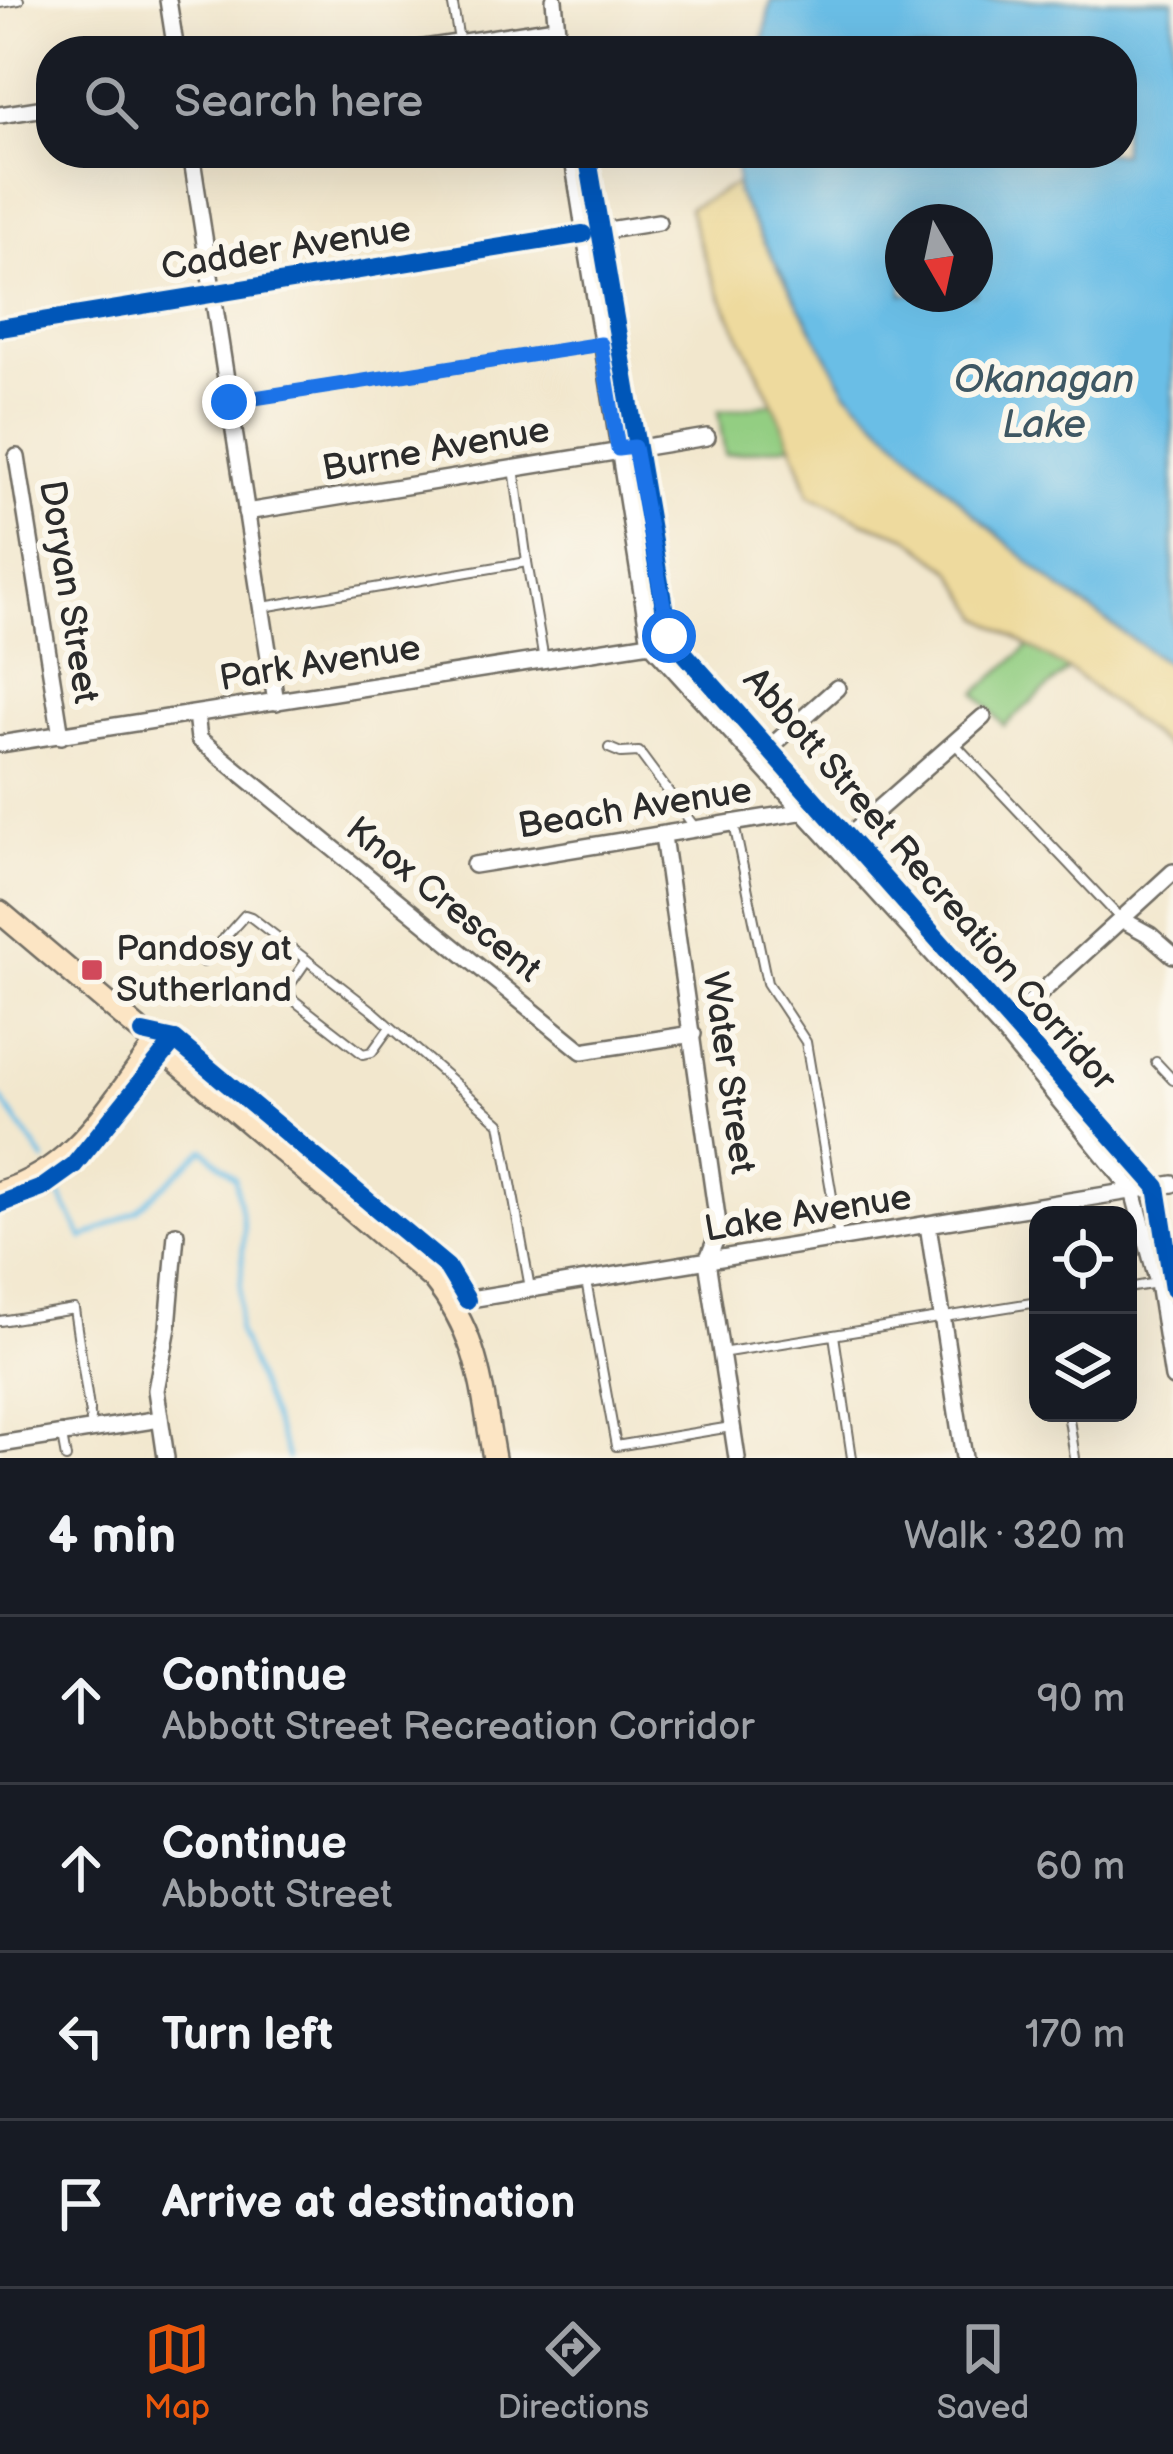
<!DOCTYPE html>
<html lang="en">
<head>
<meta charset="utf-8">
<style>
  :root { --surface:#171b24; --page:#20242c; --text:#f1f3f6; --muted:#9ea1a6; --line:#363941; --accent:#ea580c }
  body { margin:0; font-family:"Balsamiq Sans",sans-serif; background:var(--page); color:var(--text) }
  .controls { position:absolute; right:36px; bottom:36px; display:grid; overflow:hidden; border-radius:24px; box-shadow:0 12px 48px #0002 }
  .controls button { width:108px; height:108px; display:grid; place-items:center; padding:0; border:0; border-bottom:3px solid var(--line); background:var(--surface); color:var(--text); font:60px sans-serif }
  .compass { position:absolute; left:885px; top:204px; width:108px; height:108px; border-radius:50%; background:var(--surface); box-shadow:0 12px 48px #0002; rotate:171deg }
  .stop { position:absolute; width:36px; height:36px; margin:-27px; border:9px solid #1a73e8; border-radius:50%; background:#fff }
  .stop.end { background:#1a73e8; border-color:#fff; box-shadow:0 3px 12px #0008 }
  .list { margin:0; padding:0; list-style:none }
  h2 { display:flex; justify-content:space-between; align-items:center; height:156px; margin:0; padding:0 48px; font-size:51px }
  h2 small { font-size:39px; font-weight:400; color:var(--muted) }
  .list li { display:grid; grid-template-columns:78px 1fr auto; gap:36px; align-items:center; box-sizing:border-box; height:168px; padding:0 48px; border-top:3px solid var(--line) }
  .list b { display:block; font-size:45px; white-space:nowrap }
  .list p { margin:0; font-size:39px; white-space:nowrap; color:var(--muted) }
  .list em { font-size:39px; font-style:normal; color:var(--muted) }
  .icon { flex:none; width:66px; height:66px; fill:none; stroke:currentColor; stroke-width:2; stroke-linecap:round; stroke-linejoin:round }
  .map { position:relative; flex:none; width:1173px; height:1458px; overflow:hidden }
  .search { position:absolute; background:var(--surface); box-shadow:0 12px 48px #0002; left:36px; right:36px; top:36px; height:132px; display:flex; align-items:center; gap:30px; box-sizing:border-box; padding:0 42px; border-radius:48px; color:var(--muted); font-size:45px }
  .sheet { height:828px; background:var(--surface) }
  nav { display:flex; justify-content:space-around; align-items:center; box-sizing:border-box; height:168px; border-top:3px solid var(--line); background:var(--surface); font-size:33px; color:var(--muted) }
  nav a { display:grid; justify-items:center; gap:6px }
  nav .on { color:var(--accent) }
  .map>svg:first-child { display:block }
  .green { fill:#93ce82; stroke:#5f7c56; stroke-width:3 }
  .sand { fill:#eeda9e; stroke:#8c8264; stroke-width:3 }
  .water { fill:#6abee6; stroke:#4a7488; stroke-width:3; fill-rule:evenodd }
  .lines { fill:none; stroke-linecap:round; stroke-linejoin:round }
  .stream { stroke:#6abee6; stroke-width:4.5 }
  .lane-casing { stroke:#716d64; stroke-width:12 }
  .street-casing { stroke:#716d64; stroke-width:20 }
  .secondary-casing { stroke:#716d64; stroke-width:26 }
  .lane { stroke:#fff; stroke-width:8 }
  .street { stroke:#fff; stroke-width:15 }
  .secondary { stroke:#fce5c4; stroke-width:21 }
  .cycleway-casing { stroke:#fbf7ec; stroke-width:26 }
  .cycleway { stroke:#0057b8; stroke-width:18 }
  .route { stroke:#1a73e8; stroke-width:15 }
  .poi-dot { fill:#d1495b; stroke:#fbf7ec; stroke-width:4.5 }
  .labels { text-anchor:middle; dominant-baseline:central; stroke-width:12; stroke-linejoin:round; paint-order:stroke }
  .street-label { font-size:36px; fill:#2b2b2b; stroke:#fbf7ec }
  .poi-label { font-size:36px; fill:#2b2b2b; stroke:#fbf7ec; text-anchor:start }
  .water-label { font-size:39px; font-style:italic; fill:#3e5763; stroke:#fbf7ec }
</style>
</head>
<body>
<div class="map">
<svg width="1173" height="1458" viewBox="0 0 1173 1458">
  <rect width="100%" height="100%" fill="#fbf7ec"/>
  <filter id="ink" filterUnits="userSpaceOnUse"><feTurbulence type="fractalNoise" baseFrequency=".00833" numOctaves="2"/><feDisplacementMap in="SourceGraphic" scale="24" xChannelSelector="R" yChannelSelector="G"/><feConvolveMatrix kernelMatrix="1 2 1 2 8 2 1 2 1" color-interpolation-filters="sRGB"/></filter>
  <filter id="wash" filterUnits="userSpaceOnUse"><feTurbulence type="fractalNoise" baseFrequency=".004" numOctaves="4" result="noise"/><feDisplacementMap in="SourceGraphic" scale="48" xChannelSelector="R" yChannelSelector="G"/><feGaussianBlur stdDeviation="2.7" result="paint"/><feColorMatrix in="noise" values="0 0 0 0 0 0 0 0 0 0 0 0 0 0 0 0 0 1.4 0 .05"/><feComposite in="paint" operator="in"/></filter>
  <g filter="url(#wash)">
    <rect width="100%" height="100%" fill="#f2e7cd"/>
    <g class="green">
      <path d="M807 398 797 444 725 455 718 412Z"/>
      <path d="M1039 637 1076 663 1004 726 976 693Z"/>
    </g>
    <path class="sand" d="M736 184 737 194 846 390 974 514 1056 585 1173 668V752L1075 674 982 618 952 571 908 537 864 522 809 495C781 395 714 309 689 208Z"/>
    <path class="water" d="M771 0H1173V668L1056 585 974 514 846 390 737 194 736 153H1122V51H761ZM903 222H975V294H903Z"/>
    <g class="lines">
      <g class="stream">
        <path d="M0 1097 45 1161"/>
        <path d="M51 1177 83 1239 137 1210 204 1149 235 1178 244 1229 238 1331 288 1458"/>
      </g>
    </g>
  </g>
  <g filter="url(#ink)">
    <g class="lines">
      <defs>
        <g id="lane">
          <path d="M452 0 459 40"/>
          <path d="M0 3 19 0"/>
          <path d="M229 402 601 344"/>
          <path d="M527 562 544 660"/>
          <path d="M263 607 527 562 514 468"/>
          <path d="M954 743 1120 918"/>
          <path d="M609 748 621 753 639 752 696 829"/>
          <path d="M734 824 767 983 806 1042 839 1238"/>
          <path d="M307 960 289 986 291 998 363 1054 372 1052 390 1027"/>
          <path d="M203 962 245 915 251 917 374 1012 500 1123 530 1288"/>
          <path d="M1156 1062 1173 1080"/>
          <path d="M586 1281 616 1446 731 1427"/>
          <path d="M1128 1288 1157 1283"/>
          <path d="M0 1321 74 1309 92 1428"/>
          <path d="M834 1335 852 1458"/>
          <path d="M721 1353 1038 1302"/>
          <path d="M1068 1413 1075 1458"/>
          <path d="M62 1436 66 1458"/>
        </g>
        <g id="street">
          <path d="M168 0 176 51"/>
          <path d="M554 0 559 51"/>
          <path d="M405 51 555 28"/>
          <path d="M0 115 51 107"/>
          <path d="M191 153 276 702"/>
          <path d="M572 153 650 643 1001 1029 1133 1191 1158 1283 1173 1378"/>
          <path d="M0 328 658 222"/>
          <path d="M17 457 61 736"/>
          <path d="M246 512 707 437"/>
          <path d="M196 714 199 739 582 1051 693 1034"/>
          <path d="M0 744 650 643"/>
          <path d="M757 759 837 688"/>
          <path d="M663 836 719 1231 707 1261 737 1458"/>
          <path d="M838 845 983 717"/>
          <path d="M474 865 806 811"/>
          <path d="M1121 919 1150 935 1173 955"/>
          <path d="M1001 1029 1173 872"/>
          <path d="M928 1225 964 1458"/>
          <path d="M452 1302 1173 1184"/>
          <path d="M0 1444 160 1419"/>
          <path d="M166 1458 156 1390 168 1327 176 1234"/>
        </g>
        <g id="secondary">
          <path d="M0 912 433 1279C480 1337 481 1387 494 1458"/>
          <path d="M0 1192C77 1169 109 1104 156 1044"/>
        </g>
      </defs>
      <use href="#lane" class="lane-casing"/>
      <use href="#street" class="street-casing"/>
      <use href="#secondary" class="secondary-casing"/>
      <use href="#lane" class="lane"/>
      <use href="#street" class="street"/>
      <use href="#secondary" class="secondary"/>
      <defs>
        <g id="cycleway">
          <path d="M587 153 669 636 1157 1187 1173 1289"/>
          <path d="M0 328 583 234"/>
          <path d="M143 1033 175 1040 447 1267 467 1300"/>
          <path d="M0 1204 42 1188 74 1165 175 1040"/>
        </g>
      </defs>
      <use href="#cycleway" class="cycleway-casing"/>
      <use href="#cycleway" class="cycleway"/>
    </g>
  </g>
  <g class="lines" filter="url(#ink)">
    <path class="route" d="M229 402 601 344 618 449 634 447 669 636"/>
  </g>
  <rect class="poi-dot" x="80" y="958" width="24" height="24" rx="6"/>
  <g class="labels">
    <g class="street-label">
      <text transform="translate(286 249) rotate(-9)">Cadder Avenue</text>
      <text transform="translate(436 450) rotate(-10)">Burne Avenue</text>
      <text transform="translate(68 592) rotate(81)">Doryan Street</text>
      <text transform="translate(320 664) rotate(-9)">Park Avenue</text>
      <text transform="translate(635 809) rotate(-9)">Beach Avenue</text>
      <text transform="translate(929 880) rotate(49)">Abbott Street Recreation Corridor</text>
      <text transform="translate(443 900) rotate(39)">Knox Crescent</text>
      <text transform="translate(728 1073) rotate(82)">Water Street</text>
      <text transform="translate(808 1214) rotate(-9)">Lake Avenue</text>
    </g>
    <g class="poi-label">
      <text x="116" y="949">Pandosy at<tspan x="116" dy="41">Sutherland</tspan></text>
    </g>
    <g class="water-label">
      <text x="1044" y="380">Okanagan<tspan x="1044" dy="45">Lake</tspan></text>
    </g>
  </g>
</svg>
<div class="controls">
<button><svg class="icon" aria-label="locate" viewBox="0 0 24 24"><circle cx="12" cy="12" r="6"/><path d="M12 2v4M12 18v4M2 12h4M18 12h4"/></svg></button>
<button><svg class="icon" aria-label="layers" viewBox="0 0 24 24"><path d="M12 4l9 5-9 5-9-5zM3 14l9 5 9-5"/></svg></button>
</div>
<svg class="compass" viewBox="-18 -18 36 36"><path d="M0-13l5 13h-10z" fill="#e53935"/><path d="M0 13l5-13h-10z" fill="#9ea1a6"/></svg>
<div class="stop" style="left:669px;top:636px"></div>
<div class="stop end" style="left:229px;top:402px"></div>
<div class="search"><svg class="icon" aria-label="search" viewBox="0 0 24 24"><circle cx="10" cy="10" r="6"/><path d="M15 15l6 6"/></svg>Search here</div>
</div>
<section class="sheet">
<h2>4 min<small>Walk · 320 m</small></h2>
<ul class="list">
<li><svg class="icon" aria-label="ahead" viewBox="0 0 24 24"><path d="M12 20V5M6 11l6-6 6 6"/></svg><div><b>Continue</b><p>Abbott Street Recreation Corridor</p></div><em>90 m</em></li>
<li><svg class="icon" aria-label="ahead" viewBox="0 0 24 24"><path d="M12 20V5M6 11l6-6 6 6"/></svg><div><b>Continue</b><p>Abbott Street</p></div><em>60 m</em></li>
<li><svg class="icon" aria-label="left" viewBox="0 0 24 24"><path d="M17 20v-9H6M10 6l-5 5 5 5"/></svg><div><b>Turn left</b></div><em>170 m</em></li>
<li><svg class="icon" aria-label="arrive" viewBox="0 0 24 24"><path d="M6 21V4h12l-3 4 3 4H6"/></svg><div><b>Arrive at destination</b></div></li>
</ul>
</section>
<nav>
<a class="on"><svg class="icon" aria-label="map" viewBox="0 0 24 24"><path d="M3 6l6-2 6 2 6-2v14l-6 2-6-2-6 2zM9 4v14M15 6v14"/></svg>Map</a>
<a><svg class="icon" aria-label="directions" viewBox="0 0 24 24"><path d="M12 3l9 9-9 9-9-9zM9 14v-3h6M13 9l2 2-2 2"/></svg>Directions</a>
<a><svg class="icon" aria-label="saved" viewBox="0 0 24 24"><path d="M7 4h10v16l-5-4-5 4z"/></svg>Saved</a>
</nav>
</body>
</html>
